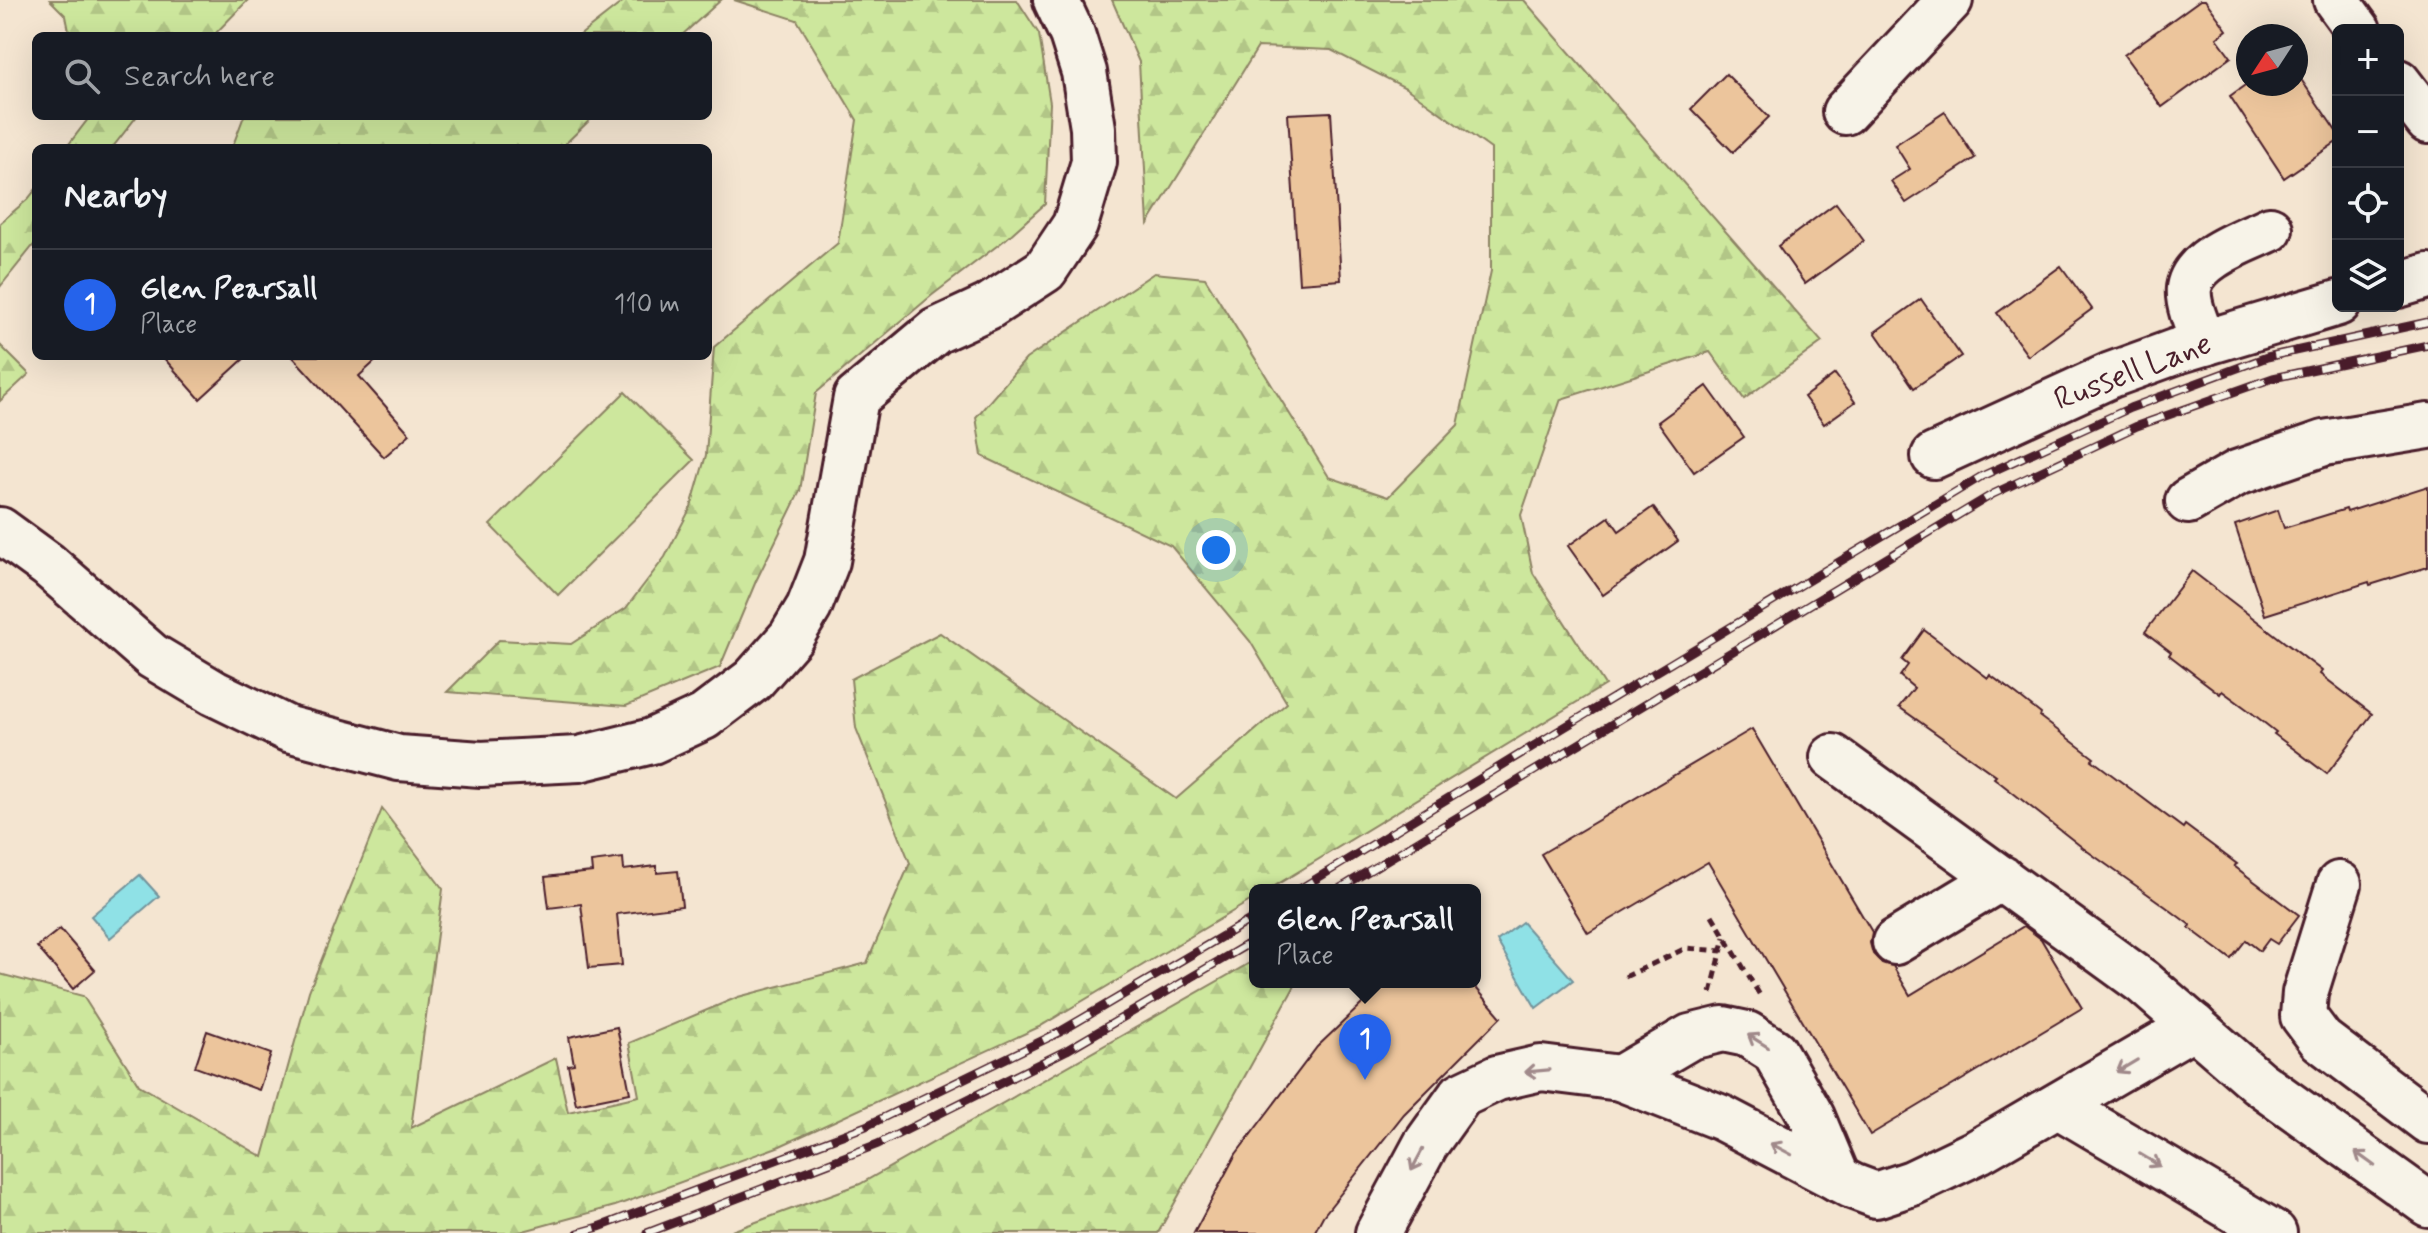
<!DOCTYPE html>
<html lang="en">
<head>
<meta charset="utf-8">
<style>
  :root { --surface:#171b24; --page:#242831; --text:#f1f3f6; --muted:#9ea1a6; --line:#363941; --accent:#2563eb }
  body { margin:0; font-family:Mynerve,sans-serif; background:var(--page); color:var(--text) }
  .controls { position:absolute; right:24px; top:24px; display:grid; overflow:hidden; border-radius:12px; box-shadow:0 8px 32px #0002 }
  .controls button { width:72px; height:72px; display:grid; place-items:center; padding:0; border:0; border-bottom:2px solid var(--line); background:var(--surface); color:var(--text); font:40px sans-serif }
  .compass { position:absolute; left:2236px; top:24px; width:72px; height:72px; border-radius:50%; background:var(--surface); box-shadow:0 8px 32px #0002; rotate:234deg }
  .you { position:absolute; left:1216px; top:550px; width:28px; height:28px; margin:-20px; border:6px solid #fff; border-radius:50%; background:#1a73e8; box-shadow:0 0 0 12px #1a73e833 }
  .badge { display:grid; place-items:center; width:52px; height:52px; border-radius:50%; background:var(--accent); color:#fff; font-size:26px; font-weight:700 }
  .pin { position:absolute; translate:-50% -66px; filter:drop-shadow(0 2px 4px #0008) }
  .pin::after { content:''; position:absolute; top:42px; width:28px; height:24px; background:inherit; clip-path:polygon(0 0,100% 0,50% 100%) }
  .popup { position:absolute; left:1249px; top:884px; width:232px; height:104px; box-sizing:border-box; display:grid; place-content:center; border-radius:12px; background:var(--surface); filter:drop-shadow(0 2px 6px #0005); font-size:26px; white-space:nowrap; color:var(--muted) }
  .popup b { font-size:30px; color:var(--text) }
  .popup::after { content:''; position:absolute; left:50%; top:100%; margin-left:-16px; border:16px solid transparent; border-top-color:var(--surface) }
  .list { margin:0; padding:0; list-style:none }
  h2 { display:flex; justify-content:space-between; align-items:center; height:104px; margin:0; padding:0 32px; font-size:34px }
  h2 small { font-size:26px; font-weight:400; color:var(--muted) }
  .list li { display:grid; grid-template-columns:52px 1fr auto; gap:24px; align-items:center; box-sizing:border-box; height:112px; padding:0 32px; border-top:2px solid var(--line) }
  .list b { display:block; font-size:30px; white-space:nowrap }
  .list p { margin:0; font-size:26px; white-space:nowrap; color:var(--muted) }
  .list em { font-size:26px; font-style:normal; color:var(--muted) }
  .icon { flex:none; width:44px; height:44px; fill:none; stroke:currentColor; stroke-width:2; stroke-linecap:round; stroke-linejoin:round }
  .map { position:relative; flex:none; width:2428px; height:1233px; overflow:hidden }
  .search { position:absolute; background:var(--surface); box-shadow:0 8px 32px #0002; left:32px; top:32px; width:680px; height:88px; display:flex; align-items:center; gap:20px; box-sizing:border-box; padding:0 28px; border-radius:12px; color:var(--muted); font-size:30px }
  .panel { position:absolute; background:var(--surface); box-shadow:0 8px 32px #0002; left:32px; top:144px; width:680px; height:216px; border-radius:12px }
  .map>svg:first-child { display:block }
  .forest { fill:url(#forest-firs); stroke:#8c8364; stroke-width:2 }
  .pitch { fill:#cde79d; stroke:#8c8364; stroke-width:2 }
  .water { fill:#8fe1e6; stroke:#73939b; stroke-width:2 }
  .building { fill:#ecc59c; stroke:#4a1f2b; stroke-width:2 }
  .lines { fill:none; stroke-linecap:round; stroke-linejoin:round }
  .minor-casing { stroke:#4a1f2b; stroke-width:50 }
  .path { stroke:#4a1f2b; stroke-width:5; stroke-dasharray:8 6; stroke-linecap:butt }
  .minor { stroke:#f7f3e8; stroke-width:44 }
  .rail-casing { stroke:#4a1f2b; stroke-width:9 }
  .rail { stroke:#f7f3e8; stroke-width:6; stroke-dasharray:18; stroke-linecap:butt }
  .oneway { stroke:#a0898a }
  .labels { text-anchor:middle; dominant-baseline:central; stroke-width:6; stroke-linejoin:round; paint-order:stroke }
  .street-label { font-size:32px; fill:#4a1f2b; stroke:#f7f3e8 }
</style>
</head>
<body>
<div class="map">
<svg width="2428" height="1233" viewBox="0 0 2428 1233">
  <defs>
    <pattern id="forest-firs" width="22" height="20" patternUnits="userSpaceOnUse" patternTransform="scale(2)"><rect width="22" height="20" fill="#cde79d"/><path d="M5 1l3.5 6h-7zM16 11l3.5 6h-7z" fill="#b2c687"/></pattern>
  </defs>
  <rect width="100%" height="100%" fill="#f4e5d1"/>
  <filter id="ink" filterUnits="userSpaceOnUse"><feTurbulence type="fractalNoise" baseFrequency=".0125" numOctaves="2"/><feDisplacementMap in="SourceGraphic" scale="16" xChannelSelector="R" yChannelSelector="G"/><feConvolveMatrix kernelMatrix="1 2 1 2 8 2 1 2 1" color-interpolation-filters="sRGB"/></filter>
  <g filter="url(#ink)">
    <g class="forest">
      <path d="M50 0H248L213 36H70L66 16Z"/>
      <path d="M625 0H721L681 36H579Z"/>
      <path d="M734 0H1017L1039 34 1050 103 1045 204 1006 239 931 296 816 393 800 491 756 581 720 667 626 706 447 692 499 640 571 644 626 608 665 557 691 507 706 455 714 347 838 243 857 120 797 20Z"/>
      <path d="M1112 0H1524L1822 342 1744 399 1710 352 1561 399 1521 515 1533 573 1605 685 1268 890H1255V898L1039 1027 780 1146 615 1206 516 1233H0V974L83 996 139 1085 263 1157 309 991 382 809 443 889 411 1128 556 1058 568 1112 639 1096 629 1043 738 997 867 963 910 863 856 728 851 679 940 633 1176 799 1287 703 1250 641 1171 546 982 456 976 417 1026 359 1154 273 1205 278 1329 477 1388 497 1458 425 1491 271V149L1406 88 1331 50 1258 47 1148 224 1139 62Z"/>
      <path d="M87 116H137L112 148H66L88 119Z"/>
      <path d="M244 116H594L561 148H232Z"/>
      <path d="M36 189V242L0 287V223L28 199Z"/>
      <path d="M0 345 29 374 0 401Z"/>
      <path d="M1255 960V982H1297L1158 1233H726L860 1184Z"/>
    </g>
    <path class="pitch" d="M625 392 694 460 558 595 490 525Z"/>
    <g class="water">
      <path d="M140 875 159 896 110 938 91 916Z"/>
      <path d="M1522 922 1573 980 1536 1008 1497 941Z"/>
    </g>
    <g class="building">
      <path d="M2200 0H2205L2227 30 2217 38 2231 57 2162 107 2124 55Z"/>
      <path d="M2296 72 2338 134V141L2284 178 2230 96 2248 83 2296 84Z"/>
      <path d="M1726 74 1769 117 1733 152 1691 109Z"/>
      <path d="M1331 112 1341 280 1299 283 1288 114Z"/>
      <path d="M1945 112 1975 158 1906 203 1891 181 1910 169 1895 145Z"/>
      <path d="M1836 203 1864 241 1805 284 1778 246Z"/>
      <path d="M2061 266 2092 309 2028 356 1997 313Z"/>
      <path d="M1921 299 1961 356 1914 388 1875 332Z"/>
      <path d="M162 356H247L200 399Z"/>
      <path d="M292 356H381L359 376 410 434 384 457Z"/>
      <path d="M1835 374 1855 402 1824 424 1804 397Z"/>
      <path d="M1707 386 1744 437 1694 472 1658 422Z"/>
      <path d="M2428 486V567L2370 585 2369 582 2265 615 2235 525 2278 510 2284 528 2346 509 2347 512Z"/>
      <path d="M1653 507 1678 541 1603 595 1568 546 1609 517 1619 531Z"/>
      <path d="M2192 571 2322 671 2320 674 2372 714 2327 774 2274 734 2276 732 2248 710 2222 691 2220 694 2169 655 2171 652 2145 632Z"/>
      <path d="M1924 630 1988 678 1990 675 2017 695 2041 714 2040 717 2094 758 2092 760 2183 828 2185 825 2237 864 2234 866 2299 915 2277 944 2269 939 2260 951 2246 940 2231 959 2189 928 2190 925 2166 907 2083 848 1994 778 1996 776 1899 707 1914 688 1900 676 1908 665 1902 660Z"/>
      <path d="M1752 729 1872 932 1870 943 1873 954 1882 963 1893 966 1910 995 2024 926 2041 939 2082 1008 1870 1135 1708 862 1588 933 1541 854Z"/>
      <path d="M623 858 624 870 657 866V873L678 871 682 906 617 914 622 965 589 968 581 904 549 908 545 877 592 872 591 862Z"/>
      <path d="M60 929 95 970 73 989 37 947Z"/>
      <path d="M1385 982H1471L1501 1017 1404 1114 1323 1216 1314 1233H1194L1236 1154 1317 1047Z"/>
      <path d="M617 1027 630 1093 576 1104 568 1065 574 1064 569 1037Z"/>
      <path d="M207 1031 271 1054 259 1090 195 1067Z"/>
    </g>
    <g class="lines">
      <defs>
        <g id="minor">
          <path d="M2336 0 2358 30"/>
          <path d="M2398 82 2428 121"/>
          <path d="M1845 112 1950 0"/>
          <path d="M2398 285 2428 276"/>
          <path d="M2205 343C2198 329 2187 304 2189 288 2194 257 2245 241 2270 229"/>
          <path d="M1934 456 2111 375 2177 351 2338 303"/>
          <path d="M2188 501 2237 473 2324 443 2428 426"/>
          <path d="M0 530 48 565 152 656 214 693 288 729 399 758 481 764 579 759 652 741 704 717 753 680 791 637 809 607 827 561 856 398 936 331 988 307 1045 270 1075 225 1094 162 1093 128 1084 72 1072 34 1056 0"/>
          <path d="M1833 757 2143 982 2258 1082 2428 1204"/>
          <path d="M2339 884 2305 993 2303 1016 2321 1040 2428 1121"/>
          <path d="M1895 942 2001 878"/>
          <path d="M1620 1078 1690 1037 1723 1029 1747 1034 1774 1051 1812 1117 1838 1179"/>
          <path d="M2059 1106 2274 1233"/>
          <path d="M1378 1233 1426 1144 1461 1095 1497 1078 1541 1068 1620 1078 1722 1118 1852 1186 1876 1195 1912 1183 1979 1151 2194 1026"/>
        </g>
      </defs>
      <use href="#minor" class="minor-casing"/>
      <g class="path">
        <path d="M1712 915 1761 997"/>
        <path d="M1625 977 1686 948 1722 951"/>
        <path d="M1711 993 1725 937"/>
      </g>
      <use href="#minor" class="minor"/>
      <defs>
        <g id="rail">
          <path d="M1298 890 1563 728 1982 476 2130 408 2267 357 2428 322"/>
          <path d="M1337 890 1993 494 2137 426 2273 378 2428 345"/>
          <path d="M578 1233 599 1227 866 1126 1058 1033 1255 917"/>
          <path d="M647 1233 878 1144 1067 1050 1255 940"/>
        </g>
      </defs>
      <use href="#rail" class="rail-casing"/>
      <use href="#rail" class="rail"/>
    </g>
    <defs><path id="oneway-shaft" d="M-6 0H5M1.5-3L5.5 0L1.5 3" fill="none" stroke-width="1.6" stroke-linecap="round" stroke-linejoin="round" transform="scale(2)"/></defs>
    <g class="oneway">
      <use href="#oneway-shaft" transform="translate(1758 1041) rotate(-148)"/>
      <use href="#oneway-shaft" transform="translate(2127 1066) rotate(149)"/>
      <use href="#oneway-shaft" transform="translate(1537 1071) rotate(175)"/>
      <use href="#oneway-shaft" transform="translate(1781 1149) rotate(-152)"/>
      <use href="#oneway-shaft" transform="translate(2365 1159) rotate(-144)"/>
      <use href="#oneway-shaft" transform="translate(1417 1160) rotate(118)"/>
      <use href="#oneway-shaft" transform="translate(2150 1160) rotate(31)"/>
    </g>
  </g>
  <g class="labels">
    <g class="street-label">
      <text transform="translate(2133 372) rotate(-21)">Russell Lane</text>
    </g>
  </g>
</svg>
<div class="controls">
<button>+</button>
<button>−</button>
<button><svg class="icon" aria-label="locate" viewBox="0 0 24 24"><circle cx="12" cy="12" r="6"/><path d="M12 2v4M12 18v4M2 12h4M18 12h4"/></svg></button>
<button><svg class="icon" aria-label="layers" viewBox="0 0 24 24"><path d="M12 4l9 5-9 5-9-5zM3 14l9 5 9-5"/></svg></button>
</div>
<svg class="compass" viewBox="-18 -18 36 36"><path d="M0-13l5 13h-10z" fill="#e53935"/><path d="M0 13l5-13h-10z" fill="#9ea1a6"/></svg>
<div class="you"></div>
<div class="pin badge" style="left:1365px;top:1080px">1</div>
<div class="popup"><b>Glen Pearsall</b>Place</div>
<div class="search"><svg class="icon" aria-label="search" viewBox="0 0 24 24"><circle cx="10" cy="10" r="6"/><path d="M15 15l6 6"/></svg>Search here</div>
<section class="panel">
<h2>Nearby<small></small></h2>
<ul class="list">
<li><span class="badge">1</span><div><b>Glen Pearsall</b><p>Place</p></div><em>110 m</em></li>
</ul>
</section>
</div>
</body>
</html>
